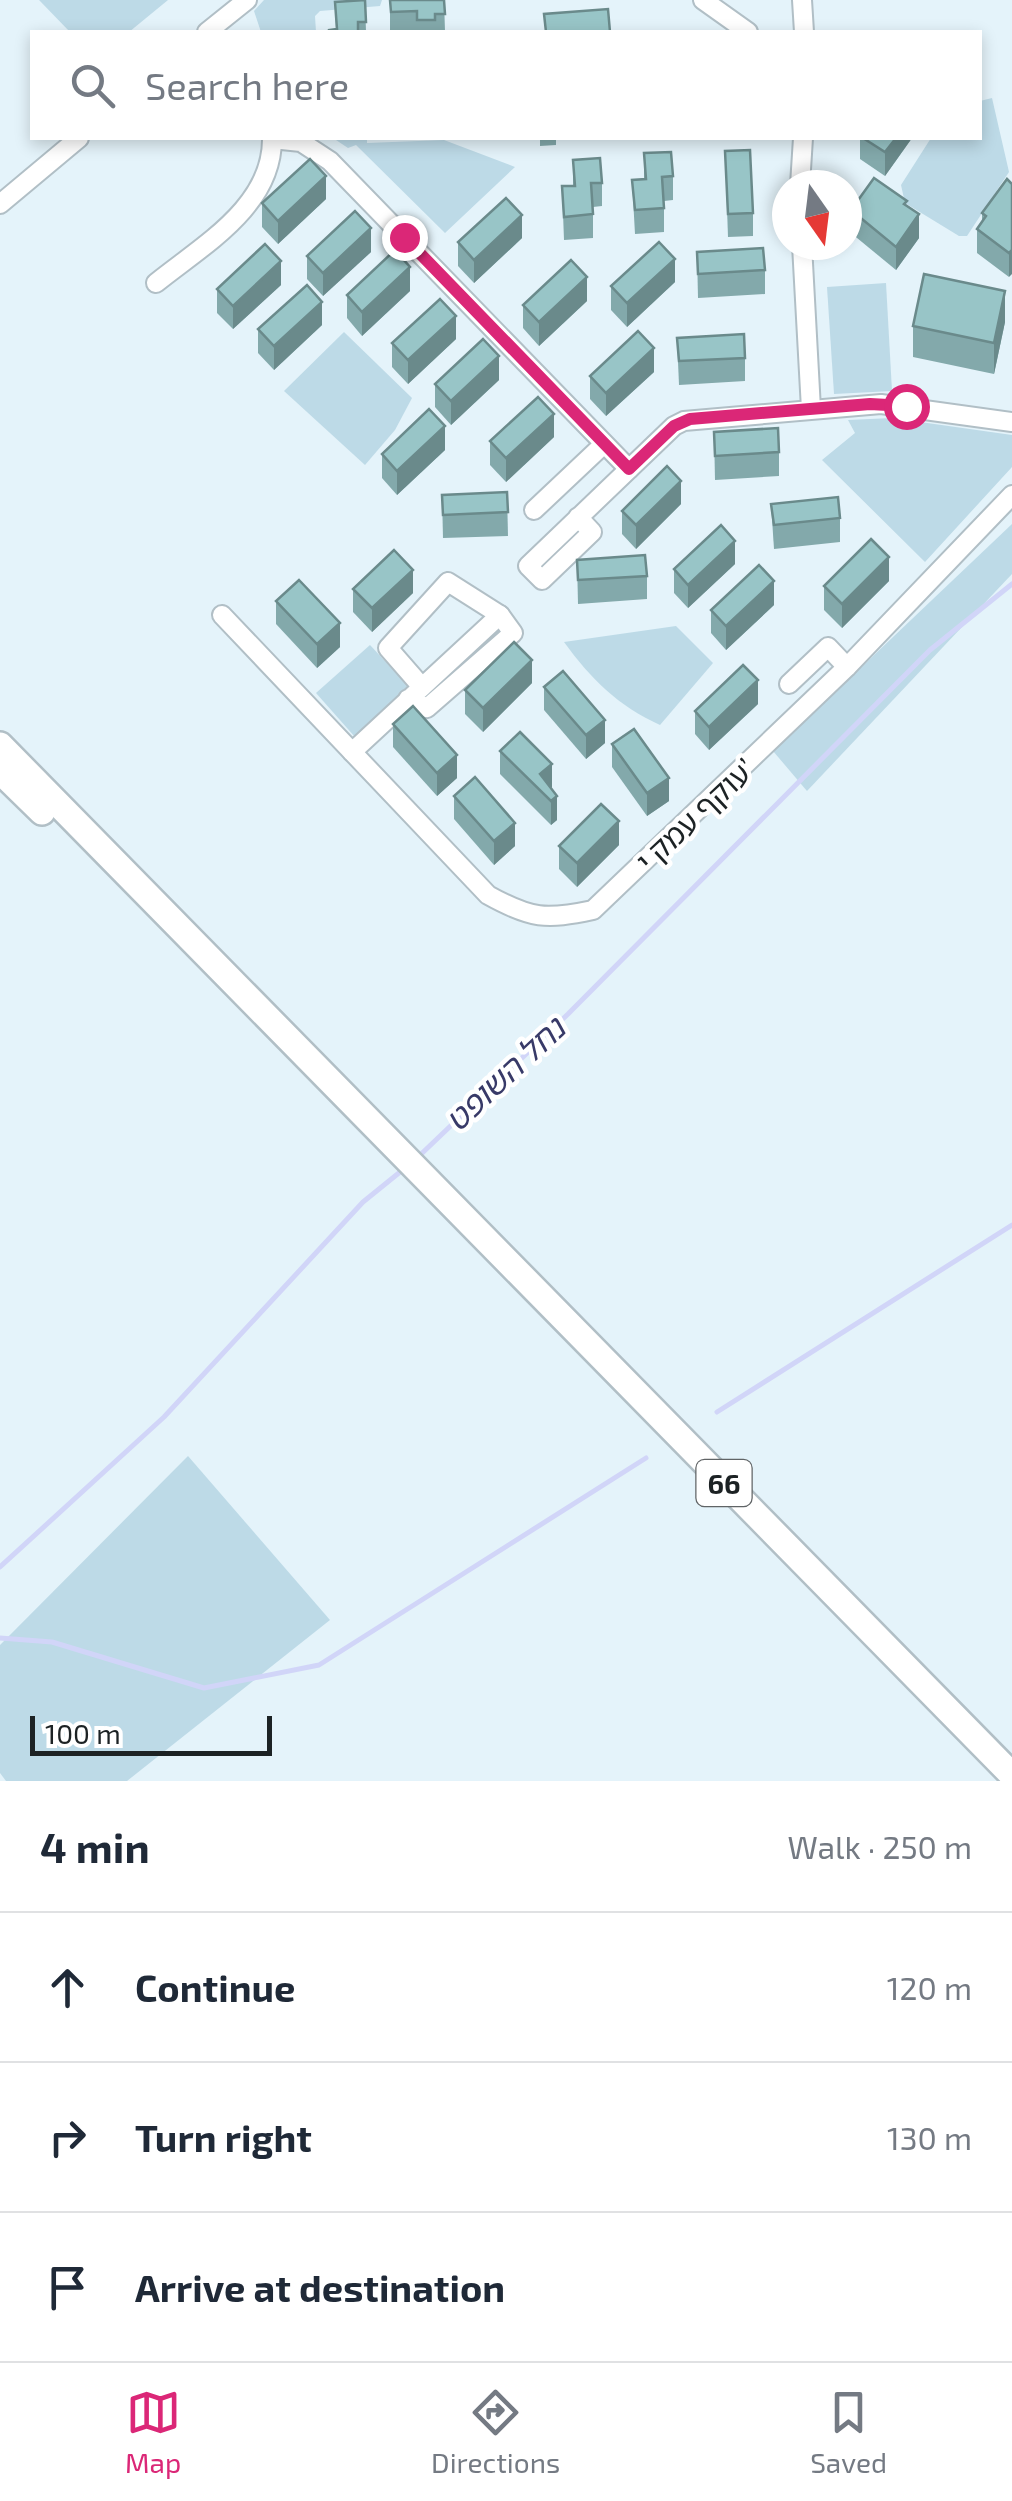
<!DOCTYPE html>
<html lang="en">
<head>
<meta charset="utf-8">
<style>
  :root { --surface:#fff; --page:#f2f2f3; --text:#1f2937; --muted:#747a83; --line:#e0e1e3; --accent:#db2777 }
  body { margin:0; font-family:"Exo 2","Noto Sans Hebrew",sans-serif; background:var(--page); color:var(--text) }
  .compass { position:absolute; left:772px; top:170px; width:90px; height:90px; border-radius:50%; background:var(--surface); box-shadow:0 5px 15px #0003; rotate:166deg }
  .scale { position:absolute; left:30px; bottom:25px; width:242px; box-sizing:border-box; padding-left:10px; border:5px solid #1c2224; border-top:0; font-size:28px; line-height:35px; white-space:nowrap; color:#1c2224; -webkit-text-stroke:8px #fff; paint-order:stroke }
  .stop { position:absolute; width:30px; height:30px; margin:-22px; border:8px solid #db2777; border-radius:50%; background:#fff }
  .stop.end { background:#db2777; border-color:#fff; box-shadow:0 2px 10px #0008 }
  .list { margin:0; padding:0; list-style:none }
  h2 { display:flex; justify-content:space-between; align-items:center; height:130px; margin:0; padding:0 40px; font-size:42px }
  h2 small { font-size:32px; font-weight:400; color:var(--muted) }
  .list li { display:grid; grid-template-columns:65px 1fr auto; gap:30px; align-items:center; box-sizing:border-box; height:150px; padding:0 40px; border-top:2px solid var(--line) }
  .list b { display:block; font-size:38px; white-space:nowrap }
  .list em { font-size:32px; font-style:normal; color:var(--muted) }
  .icon { flex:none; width:55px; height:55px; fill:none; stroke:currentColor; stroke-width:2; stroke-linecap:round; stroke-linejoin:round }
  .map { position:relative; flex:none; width:1012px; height:1781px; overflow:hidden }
  .search { position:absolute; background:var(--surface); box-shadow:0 5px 15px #0003; left:30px; right:30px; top:30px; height:110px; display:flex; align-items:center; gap:25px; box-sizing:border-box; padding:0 35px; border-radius:0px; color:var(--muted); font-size:38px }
  .sheet { height:580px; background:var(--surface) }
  nav { display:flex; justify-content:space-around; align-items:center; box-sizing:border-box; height:140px; border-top:2px solid var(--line); background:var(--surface); font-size:28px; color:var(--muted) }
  nav a { display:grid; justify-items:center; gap:5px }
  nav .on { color:var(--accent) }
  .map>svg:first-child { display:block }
  .green { fill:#bddae7 }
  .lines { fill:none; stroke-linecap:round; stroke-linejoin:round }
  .stream { stroke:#d1d5f8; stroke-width:5 }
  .minor-casing { stroke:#b1bfc6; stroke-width:22 }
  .highway-casing { stroke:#b1bfc6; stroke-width:30 }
  .minor { stroke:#fff; stroke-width:18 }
  .highway { stroke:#fff; stroke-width:25 }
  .wall { fill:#83a9ab }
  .shaded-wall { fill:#6a8a8b }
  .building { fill:#98c5c7; stroke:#6a8a8b; stroke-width:2.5 }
  .route { stroke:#db2777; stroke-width:12 }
  .labels { text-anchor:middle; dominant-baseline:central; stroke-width:9; stroke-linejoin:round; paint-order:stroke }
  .shield { fill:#fff; stroke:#606466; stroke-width:2.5 }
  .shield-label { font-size:28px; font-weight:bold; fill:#1c2224 }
  .street-label { font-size:30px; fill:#1c2224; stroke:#fff }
  .water-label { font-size:32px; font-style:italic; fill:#383a68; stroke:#fff }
</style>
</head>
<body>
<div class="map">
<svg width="1012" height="1781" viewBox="0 0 1012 1781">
  <rect width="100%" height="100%" fill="#e4f3fa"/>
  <g class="green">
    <path d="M39 0H168L129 32H70Z"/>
    <path d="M264 0H382L380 6 320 11 315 16 316 32H261L254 11Z"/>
    <path d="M992 98 1009 172 967 236H959L905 203 901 185 931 138H980V101Z"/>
    <path d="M333 138H367V143L444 140 515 167 445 233 356 145 348 148Z"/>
    <path d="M886 283 892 391 834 394 827 287Z"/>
    <path d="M344 332 412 398 395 430 365 465 284 391Z"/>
    <path d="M892 418 1012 435V467L925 562 822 460 855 433 848 420Z"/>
    <path d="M1012 524V574L807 791 773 751Z"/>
    <path d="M676 626 713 663 660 725C618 706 591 679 564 642Z"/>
    <path d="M370 645 410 688 355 737 316 693Z"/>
    <path d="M188 1456 330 1620 127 1781H6L0 1773V1645Z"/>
  </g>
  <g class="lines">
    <g class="stream">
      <path d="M417 1158 568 1014 930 650 1012 584"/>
      <path d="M717 1412 1012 1225"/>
      <path d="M0 1567 164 1417 363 1202 405 1168"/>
      <path d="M0 1638 52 1642 204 1688 319 1665 646 1458"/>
    </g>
    <defs>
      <g id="minor">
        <path d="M703 0 748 32"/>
        <path d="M802 0 804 32"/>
        <path d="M207 32 247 0"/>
        <path d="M272 139 301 142 330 161 629 469"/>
        <path d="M800 185 803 138"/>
        <path d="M0 204 79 138"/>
        <path d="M802 245 811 409"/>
        <path d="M156 283C203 245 273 206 272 138"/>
        <path d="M534 510 604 444"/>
        <path d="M578 517 592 532 542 580 528 566 674 426 684 421 881 404 1012 422"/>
        <path d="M222 615 488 895C531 919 546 920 593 910L847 667 1012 495"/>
        <path d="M789 684 828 647 847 667"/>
        <path d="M422 687 388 648 448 582 500 615"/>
        <path d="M352 752 500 615 513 633 427 708 408 699"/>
      </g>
      <g id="highway">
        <path d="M0 745 1012 1775"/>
        <path d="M0 771 42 812"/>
      </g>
    </defs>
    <use href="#minor" class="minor-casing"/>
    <use href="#highway" class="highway-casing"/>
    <use href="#minor" class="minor"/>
    <use href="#highway" class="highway"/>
  </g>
  <g class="wall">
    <path d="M365 0 366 32H329L336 29 335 2Z"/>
    <path d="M390 0H444L445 32H390Z"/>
    <path d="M540 138H556V145L540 146Z"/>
    <path d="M860 138H912L885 176 860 159Z"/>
    <path d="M725 151 753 213V236L728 237Z"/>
    <path d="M644 153 673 176V200L664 201V232L635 234 632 180 644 179Z"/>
    <path d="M573 160 602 183V206L593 207V238L564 240 562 186H573Z"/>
    <path d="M1012 184 1009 277 977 253V229L982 223V213Z"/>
    <path d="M326 199 278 244 262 227V203Z"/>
    <path d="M907 206 919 238 896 270 851 233V210Z"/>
    <path d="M522 238 474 283 458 266V242Z"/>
    <path d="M371 252 323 296 307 279V256Z"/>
    <path d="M697 252 765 270V294L698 298Z"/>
    <path d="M675 282 627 327 611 310V286Z"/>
    <path d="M281 285 233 329 217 313V289Z"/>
    <path d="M410 291 362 336 347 318V295Z"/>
    <path d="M587 301 539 346 523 328V305Z"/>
    <path d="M1005 322 994 374 913 357V326Z"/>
    <path d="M322 325 274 370 258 353V329Z"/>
    <path d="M677 338 745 358V381L679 385Z"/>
    <path d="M456 339 408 384 392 367V343Z"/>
    <path d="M654 372 606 416 590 399V376Z"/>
    <path d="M499 380 451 425 435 407V384Z"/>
    <path d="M714 432 779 452V476L715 480Z"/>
    <path d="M554 437 506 482 490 465V441Z"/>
    <path d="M445 450 397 495 382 478V454Z"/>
    <path d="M507 492 508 536 443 538 442 495Z"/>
    <path d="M681 504 636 549 622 534V511Z"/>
    <path d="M771 504 840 518V542L774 549Z"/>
    <path d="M577 560 647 576V599L578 604Z"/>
    <path d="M735 564 688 608 674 593V569Z"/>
    <path d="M889 581 842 628 824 610V586Z"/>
    <path d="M353 589 413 593 372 632 353 612Z"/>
    <path d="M276 601 340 647 317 668 276 624Z"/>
    <path d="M774 605 726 650 711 633V610Z"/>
    <path d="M532 683 483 732 465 714V690Z"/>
    <path d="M544 687 605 743 586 759 544 710Z"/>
    <path d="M758 704 709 750 695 734V711Z"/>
    <path d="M393 724 457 778 437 796 393 747Z"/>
    <path d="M612 744 669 801 647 816 612 767Z"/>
    <path d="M500 751 552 787 551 788 557 820 551 825 500 774Z"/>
    <path d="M454 796 515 846 494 865 454 819Z"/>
    <path d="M619 845 577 887 559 869V846Z"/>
  </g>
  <g class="shaded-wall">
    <path d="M896 138H912L885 176V152Z"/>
    <path d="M326 176V199L278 244V221Z"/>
    <path d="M919 214V238L896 270V247Z"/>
    <path d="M522 215V238L474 283V260Z"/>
    <path d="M371 228V252L323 296V273Z"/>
    <path d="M1012 250V274L1009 277V253Z"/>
    <path d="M675 259V282L627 327V303Z"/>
    <path d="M281 261V285L233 329V306Z"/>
    <path d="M410 267V291L362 336V312Z"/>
    <path d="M587 277V301L539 346V322Z"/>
    <path d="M1005 291V322L994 374V343Z"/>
    <path d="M322 302V325L274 370V346Z"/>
    <path d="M456 316V339L408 384V360Z"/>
    <path d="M654 348V372L606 416V393Z"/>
    <path d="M499 356V380L451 425V401Z"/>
    <path d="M554 414V437L506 482V458Z"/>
    <path d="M445 426V450L397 495V471Z"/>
    <path d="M681 481V504L636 549V525Z"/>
    <path d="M735 541V564L688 608V585Z"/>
    <path d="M889 557V581L842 628V604Z"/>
    <path d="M413 570V593L372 632V608Z"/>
    <path d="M774 581V605L726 650V626Z"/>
    <path d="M340 623V647L317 668V644Z"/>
    <path d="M532 660V683L483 732V708Z"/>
    <path d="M758 680V704L709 750V727Z"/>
    <path d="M605 720V743L586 759V735Z"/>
    <path d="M457 755V778L437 796V773Z"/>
    <path d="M552 764V787L544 794 540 774Z"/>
    <path d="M669 778V801L647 816V793Z"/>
    <path d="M557 796V820L551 825V801Z"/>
    <path d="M619 821V845L577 887V863Z"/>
    <path d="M515 823V846L494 865V841Z"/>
  </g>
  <g class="building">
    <path d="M365 0 366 22H358V32H329V30L337 29 335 2Z"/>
    <path d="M390 0H444L445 14H435V20H417V11L391 12Z"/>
    <path d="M608 9 610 32H546L544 14Z"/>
    <path d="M863 138H896L885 152Z"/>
    <path d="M750 150 753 213 728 214 725 151Z"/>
    <path d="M671 152 673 176 662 177 664 208 635 210 632 180 646 179 644 153Z"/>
    <path d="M600 158 602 183H591L593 214 564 217 562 186H575L573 160Z"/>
    <path d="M310 159 326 176 278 221 262 203Z"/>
    <path d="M874 178 907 201 904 204 919 214 896 247 851 210Z"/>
    <path d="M1007 179 1012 184V250L1009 253 977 229 986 216 982 213Z"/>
    <path d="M506 198 522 215 474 260 458 242Z"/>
    <path d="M355 211 371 228 323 273 307 256Z"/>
    <path d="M659 242 675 259 627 303 611 286Z"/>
    <path d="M265 244 281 261 233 306 217 289Z"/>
    <path d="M763 248 765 270 698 274 697 252Z"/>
    <path d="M395 250 410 267 362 312 347 295Z"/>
    <path d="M571 260 587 277 539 322 523 305Z"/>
    <path d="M924 274 1005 291 994 343 913 326Z"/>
    <path d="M307 285 322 302 274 346 258 329Z"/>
    <path d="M440 299 456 316 408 360 392 343Z"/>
    <path d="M638 331 654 348 606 393 590 376Z"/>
    <path d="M744 334 745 358 679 361 677 338Z"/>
    <path d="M483 339 499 356 451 401 435 384Z"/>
    <path d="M538 397 554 414 506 458 490 441Z"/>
    <path d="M429 409 445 426 397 471 382 454Z"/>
    <path d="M778 428 779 452 715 456 714 432Z"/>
    <path d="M667 466 681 481 636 525 622 511Z"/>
    <path d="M507 492 508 512 443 515 442 495Z"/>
    <path d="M838 497 840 518 774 525 771 504Z"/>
    <path d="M721 525 735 541 688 585 674 569Z"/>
    <path d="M871 539 889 557 842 604 824 586Z"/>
    <path d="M394 550 413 570 372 608 353 589Z"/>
    <path d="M645 555 647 576 578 580 577 560Z"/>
    <path d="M759 565 774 581 726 626 711 610Z"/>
    <path d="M299 580 340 623 317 644 276 601Z"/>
    <path d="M514 642 532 660 483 708 465 690Z"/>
    <path d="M743 665 758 680 709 727 695 711Z"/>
    <path d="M563 671 605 720 586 735 544 687Z"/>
    <path d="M413 706 457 755 437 773 393 724Z"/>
    <path d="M634 729 669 778 647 793 612 744Z"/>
    <path d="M520 732 552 764 540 774 557 796 551 801 500 751Z"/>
    <path d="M475 777 515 823 494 841 454 796Z"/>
    <path d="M601 804 619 821 577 863 559 846Z"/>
  </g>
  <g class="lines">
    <path class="route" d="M404 237 629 469 674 426 690 419 870 404 906 406"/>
  </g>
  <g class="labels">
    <rect class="shield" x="696.5" y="1460" width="55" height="46" rx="8"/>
    <g class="shield-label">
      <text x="724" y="1483">66</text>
    </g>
    <g class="street-label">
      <text transform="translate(695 814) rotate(-43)">עוקף עמק י’</text>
    </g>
    <g class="water-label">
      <text transform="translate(504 1073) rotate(-43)">נחל השופט</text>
    </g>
  </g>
</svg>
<svg class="compass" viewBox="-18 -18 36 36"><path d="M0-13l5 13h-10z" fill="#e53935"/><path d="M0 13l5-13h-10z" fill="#747a83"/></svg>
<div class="scale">100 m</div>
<div class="stop" style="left:906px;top:406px"></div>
<div class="stop end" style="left:404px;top:237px"></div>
<div class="search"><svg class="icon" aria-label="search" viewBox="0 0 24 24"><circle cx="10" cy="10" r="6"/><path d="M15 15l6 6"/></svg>Search here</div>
</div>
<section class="sheet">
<h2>4 min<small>Walk · 250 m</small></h2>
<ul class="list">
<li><svg class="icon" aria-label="ahead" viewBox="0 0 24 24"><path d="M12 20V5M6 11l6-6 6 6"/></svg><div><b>Continue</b></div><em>120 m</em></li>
<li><svg class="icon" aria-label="right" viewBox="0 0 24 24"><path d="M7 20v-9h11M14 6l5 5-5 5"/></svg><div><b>Turn right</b></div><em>130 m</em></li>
<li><svg class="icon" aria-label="arrive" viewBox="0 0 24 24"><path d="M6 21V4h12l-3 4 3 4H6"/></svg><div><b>Arrive at destination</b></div></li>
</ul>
</section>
<nav>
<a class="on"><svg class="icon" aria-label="map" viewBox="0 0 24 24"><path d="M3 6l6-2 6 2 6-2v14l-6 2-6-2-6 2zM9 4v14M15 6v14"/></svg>Map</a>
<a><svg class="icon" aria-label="directions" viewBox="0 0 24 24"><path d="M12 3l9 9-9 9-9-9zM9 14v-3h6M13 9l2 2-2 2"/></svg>Directions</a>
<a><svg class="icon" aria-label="saved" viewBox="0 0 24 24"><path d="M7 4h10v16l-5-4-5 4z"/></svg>Saved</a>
</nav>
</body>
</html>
